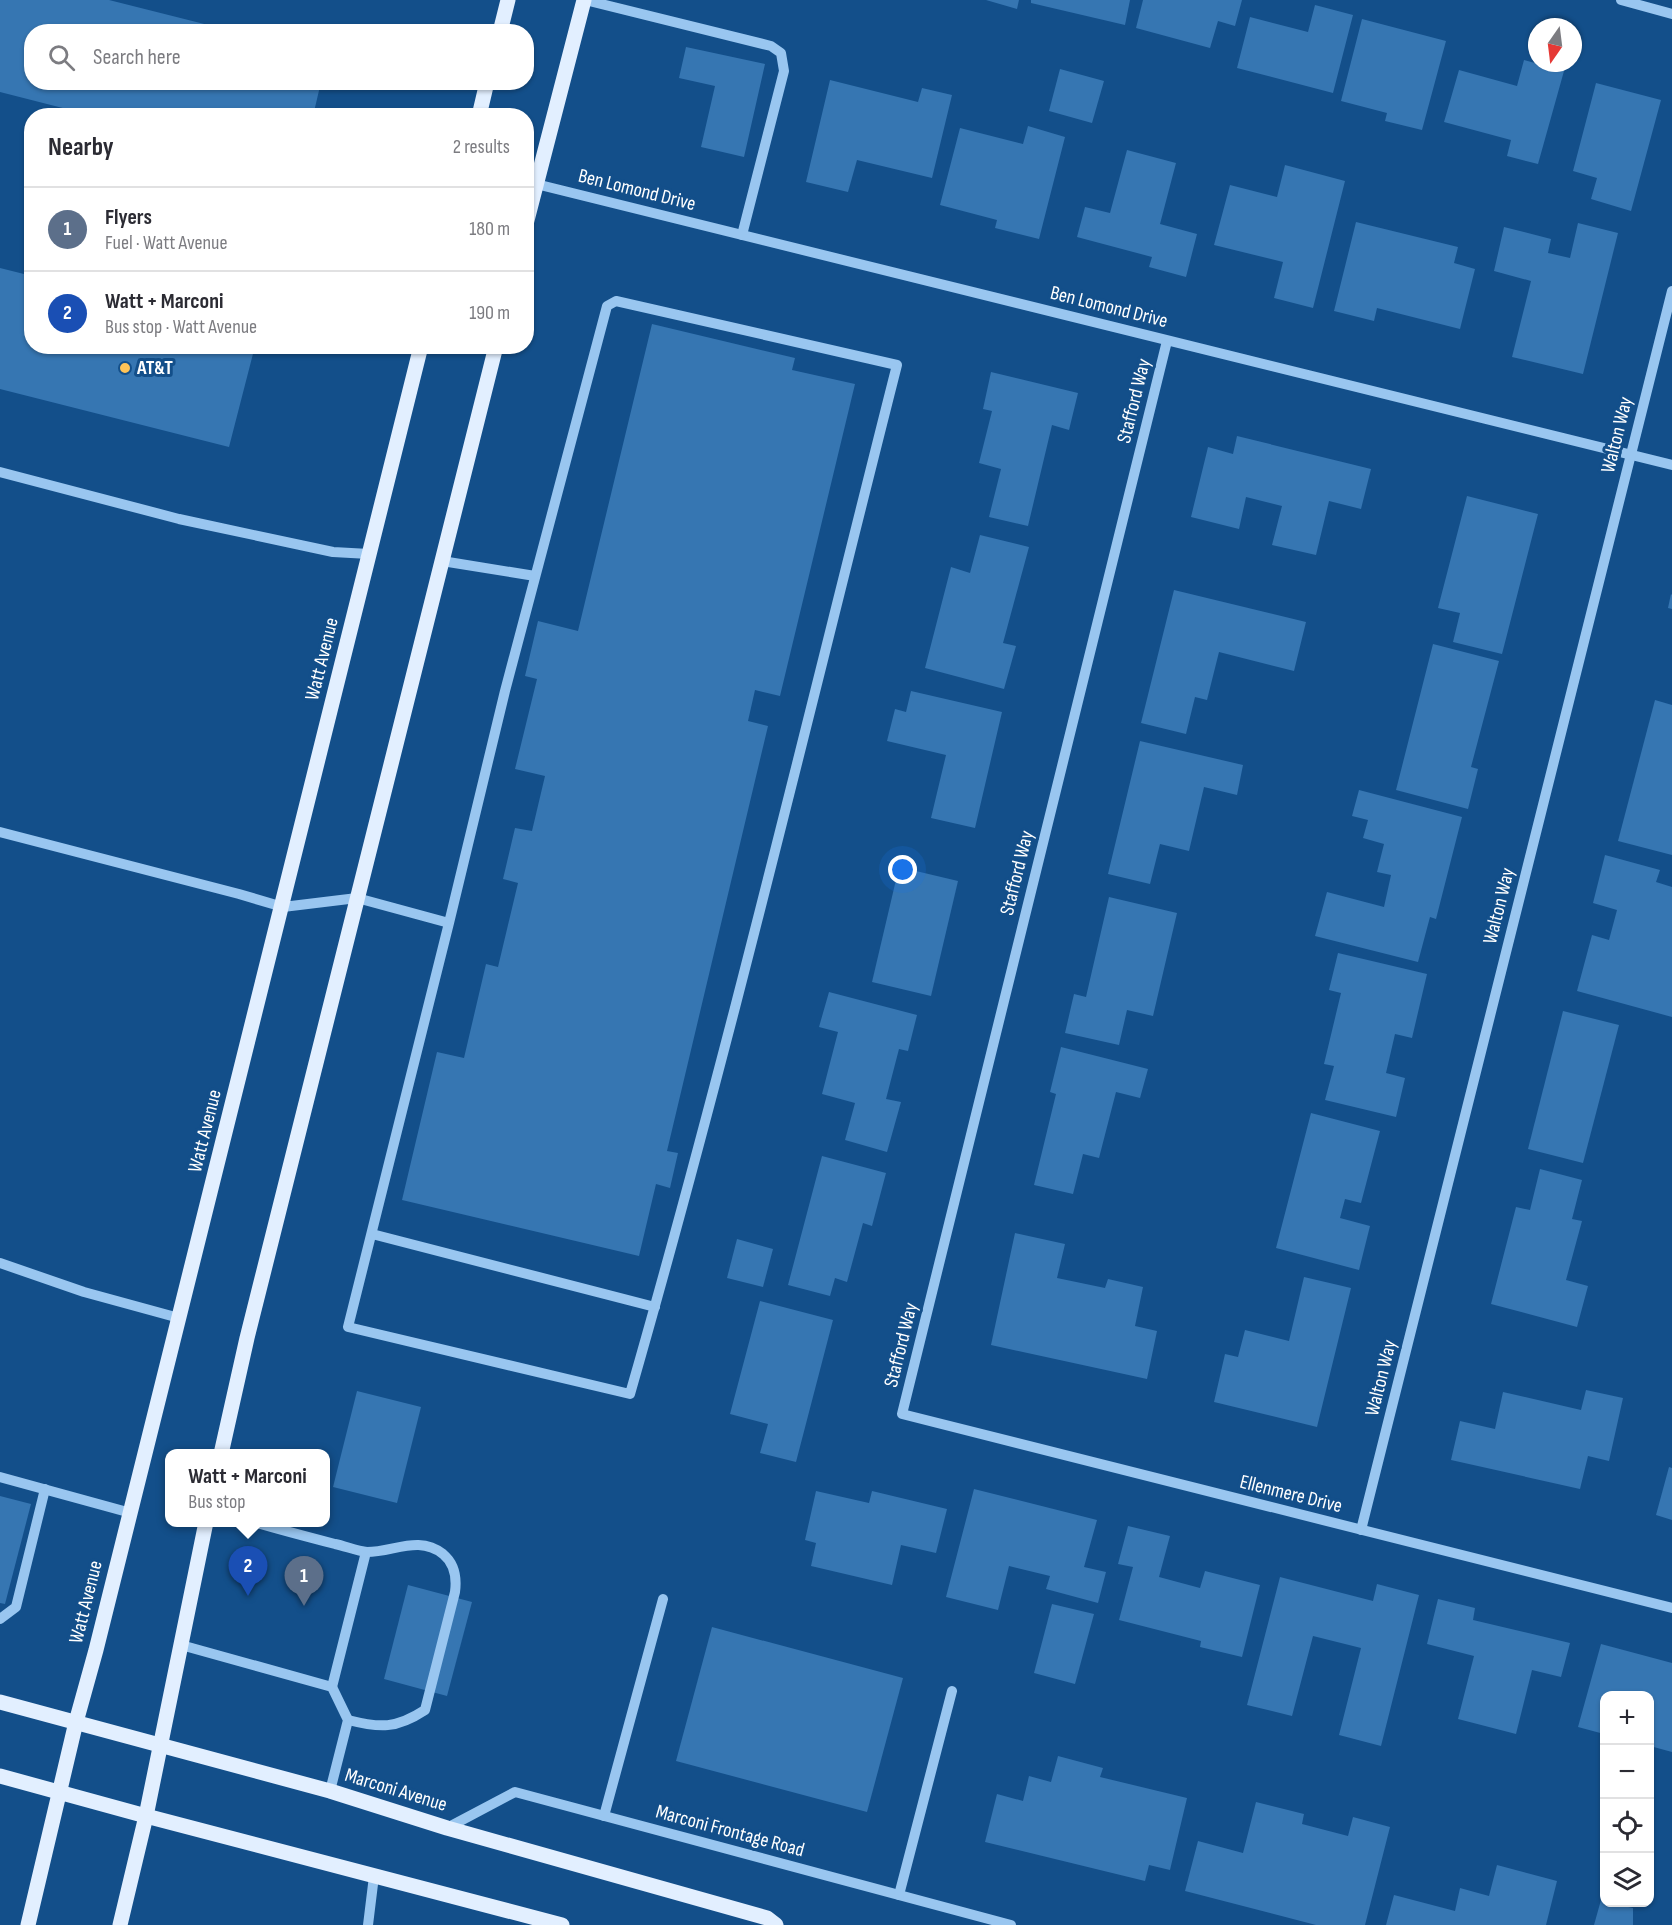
<!DOCTYPE html>
<html lang="en">
<head>
<meta charset="utf-8">
<style>
  :root { --surface:#fff; --page:#f2f2f3; --text:#2b2b33; --muted:#7c7c81; --line:#e1e1e2; --accent:#ea580c }
  body { margin:0; font-family:"Sofia Sans Condensed",sans-serif; background:var(--page); color:var(--text) }
  .controls { position:absolute; right:18px; bottom:18px; display:grid; overflow:hidden; border-radius:12px; box-shadow:0 2px 4px #0004 }
  .controls button { width:54px; height:54px; display:grid; place-items:center; padding:0; border:0; border-bottom:2px solid var(--line); background:var(--surface); color:var(--text); font:30px sans-serif }
  .compass { position:absolute; left:1528px; top:18px; width:54px; height:54px; border-radius:50%; background:var(--surface); box-shadow:0 2px 4px #0004; rotate:194deg }
  .you { position:absolute; left:903px; top:870px; width:21px; height:21px; margin:-15px; border:4px solid #fff; border-radius:50%; background:#1a73e8; box-shadow:0 0 0 9px #1a73e833 }
  .badge { display:grid; place-items:center; width:39px; height:39px; border-radius:50%; background:var(--accent); color:#fff; font-size:20px; font-weight:700 }
  .pin { position:absolute; translate:-50% -50px; filter:drop-shadow(0 2px 3px #0008) }
  .pin::after { content:''; position:absolute; top:32px; width:21px; height:18px; background:inherit; clip-path:polygon(0 0,100% 0,50% 100%) }
  .popup { position:absolute; left:165px; top:1449px; width:165px; height:78px; box-sizing:border-box; display:grid; place-content:center; border-radius:12px; background:var(--surface); filter:drop-shadow(0 2px 4px #0005); font-size:20px; white-space:nowrap; color:var(--muted) }
  .popup b { font-size:22px; color:var(--text) }
  .popup::after { content:''; position:absolute; left:50%; top:100%; margin-left:-12px; border:12px solid transparent; border-top-color:var(--surface) }
  .list { margin:0; padding:0; list-style:none }
  h2 { display:flex; justify-content:space-between; align-items:center; height:78px; margin:0; padding:0 24px; font-size:26px }
  h2 small { font-size:20px; font-weight:400; color:var(--muted) }
  .list li { display:grid; grid-template-columns:39px 1fr auto; gap:18px; align-items:center; box-sizing:border-box; height:84px; padding:0 24px; border-top:2px solid var(--line) }
  .list b { display:block; font-size:22px; white-space:nowrap }
  .list p { margin:0; font-size:20px; white-space:nowrap; color:var(--muted) }
  .list em { font-size:20px; font-style:normal; color:var(--muted) }
  .icon { flex:none; width:33px; height:33px; fill:none; stroke:currentColor; stroke-width:2; stroke-linecap:round; stroke-linejoin:round }
  .map { position:relative; flex:none; width:1672px; height:1925px; overflow:hidden }
  .search { position:absolute; background:var(--surface); box-shadow:0 2px 4px #0004; left:24px; top:24px; width:510px; height:66px; display:flex; align-items:center; gap:15px; box-sizing:border-box; padding:0 21px; border-radius:24px; color:var(--muted); font-size:22px }
  .panel { position:absolute; background:var(--surface); box-shadow:0 2px 4px #0004; left:24px; top:108px; width:510px; height:246px; border-radius:24px }
  .map>svg:first-child { display:block }
  .building { fill:#3676b2 }
  .lines { fill:none; stroke-linecap:round; stroke-linejoin:round }
  .minor { stroke:#99c6f0; stroke-width:10 }
  .major { stroke:#e2efff; stroke-width:15 }
  .poi-dot { fill:#ffc458; stroke:#134f8a; stroke-width:2 }
  .labels { text-anchor:middle; dominant-baseline:central; stroke-width:6; stroke-linejoin:round; paint-order:stroke }
  .street-label { font-size:20px; fill:#fff; stroke:#134f8a }
  .poi-label { font-size:20px; font-weight:bold; fill:#fff; stroke:#134f8a; text-anchor:start }
</style>
</head>
<body>
<div class="map">
<svg width="1672" height="1925" viewBox="0 0 1672 1925">
  <rect width="100%" height="100%" fill="#134f8a"/>
  <g class="building">
    <path d="M0 0H109L232 31 32 32V82H321L313 116H94L0 92Z"/>
    <path d="M986 0H1019L1017 9Z"/>
    <path d="M1031 0H1130L1125 25 1031 3Z"/>
    <path d="M1143 0H1242L1235 26 1218 21 1210 48 1136 28Z"/>
    <path d="M1315 5 1353 15 1333 93 1237 68 1250 17 1308 32Z"/>
    <path d="M1362 19 1446 41 1422 130 1385 121 1387 113 1341 101Z"/>
    <path d="M686 47 765 64 744 157 701 147 715 86 679 78Z"/>
    <path d="M1524 60 1564 71 1538 164 1507 156 1511 140 1444 122 1459 70 1517 86Z"/>
    <path d="M1060 69 1104 81 1092 123 1049 111Z"/>
    <path d="M830 80 918 102 922 88 952 95 932 178 857 160 848 192 806 182Z"/>
    <path d="M1596 83 1661 100 1631 211 1591 199 1597 178 1573 171Z"/>
    <path d="M1028 126 1065 137 1039 239 995 228 997 220 940 205 960 128 1023 144Z"/>
    <path d="M1127 150 1176 163 1160 224 1197 234 1186 277 1149 267 1152 257 1077 237 1085 207 1110 213Z"/>
    <path d="M1285 165 1345 181 1313 308 1274 298 1283 262 1214 245 1230 185 1277 197Z"/>
    <path d="M1356 222 1458 247 1454 263 1475 269 1460 329 1377 308 1374 321 1334 311Z"/>
    <path d="M1578 223 1618 233 1583 374 1512 357 1531 281 1494 271 1504 227 1551 239 1548 253 1570 258Z"/>
    <path d="M0 268 32 276V346H255L229 447 0 389Z"/>
    <path d="M652 324 795 358 792 370 855 384 780 696 755 690 748 721 768 726 667 1151 678 1153 670 1188 656 1184 639 1256 402 1200 437 1052 464 1058 486 964 498 967 518 883 503 879 515 828 532 831 545 776 515 769 537 679 525 676 538 621 578 631Z"/>
    <path d="M991 372 1078 393 1069 430 1052 425 1028 526 989 517 1001 469 979 463 992 411 983 409Z"/>
    <path d="M1237 436 1371 469 1361 509 1329 501 1316 555 1272 545 1282 506 1246 497 1239 529 1191 517 1208 447 1233 454Z"/>
    <path d="M1467 496 1538 514 1502 654 1453 642 1460 613 1438 608Z"/>
    <path d="M980 535 1029 547 1003 643 1016 646 1004 689 925 668 951 567 970 573Z"/>
    <path d="M1174 590 1306 622 1294 671 1219 652 1207 700 1195 697 1186 734 1141 723Z"/>
    <path d="M1671 594 1672 595V609L1668 608Z"/>
    <path d="M1433 644 1499 661 1471 767 1478 769 1468 809 1396 790Z"/>
    <path d="M911 691 1002 712 975 828 931 818 946 755 887 741 895 709 906 712Z"/>
    <path d="M1655 700 1672 705V855L1618 841Z"/>
    <path d="M1140 741 1243 765 1237 795 1204 787 1189 851 1160 844 1150 884 1108 874Z"/>
    <path d="M1359 790 1462 817 1436 919 1430 917 1418 962 1315 936 1327 892 1384 907 1391 875 1377 872 1384 844 1363 838 1368 820 1352 816Z"/>
    <path d="M1605 855 1660 870 1656 882 1672 887V1017L1577 991 1592 935 1609 940 1617 910 1593 903Z"/>
    <path d="M899 867 958 881 931 996 872 982Z"/>
    <path d="M1109 897 1177 913 1153 1016 1127 1010 1119 1045 1065 1033 1074 994 1086 997Z"/>
    <path d="M1338 953 1427 974 1412 1038 1395 1034 1386 1073 1405 1078 1396 1117 1325 1100 1334 1066 1324 1064 1341 993 1329 990Z"/>
    <path d="M829 992 917 1015 908 1051 899 1049 886 1099 901 1102 887 1152 845 1140 855 1103 822 1094 838 1032 819 1027Z"/>
    <path d="M1563 1011 1619 1025 1583 1163 1528 1149Z"/>
    <path d="M1061 1047 1148 1069 1140 1098 1116 1092 1099 1158 1083 1154 1073 1194 1034 1185 1056 1094 1050 1092Z"/>
    <path d="M1311 1113 1380 1131 1361 1203 1345 1199 1340 1218 1370 1226 1359 1270 1276 1248Z"/>
    <path d="M822 1156 886 1173 872 1226 863 1223 847 1282 835 1278 830 1296 788 1285Z"/>
    <path d="M1540 1169 1582 1180 1572 1219 1582 1221 1566 1280 1588 1286 1577 1327 1491 1304 1516 1207 1530 1210Z"/>
    <path d="M1015 1233 1065 1244 1057 1278 1105 1288 1108 1279 1143 1287 1135 1326 1157 1331 1147 1379 991 1345Z"/>
    <path d="M737 1239 773 1249 763 1287 727 1278Z"/>
    <path d="M1304 1277 1351 1288 1317 1427 1214 1402 1225 1354 1238 1357 1245 1330 1289 1341Z"/>
    <path d="M760 1301 833 1320 796 1462 760 1453 768 1424 730 1414Z"/>
    <path d="M1586 1390 1623 1398 1609 1461 1588 1456 1580 1489 1451 1460 1460 1421 1495 1429 1503 1392 1581 1410Z"/>
    <path d="M357 1391 421 1407 397 1503 333 1487Z"/>
    <path d="M1669 1467 1672 1468V1520L1656 1515Z"/>
    <path d="M974 1489 1097 1520 1084 1567 1106 1572 1098 1603 1046 1589 1050 1576 1009 1566 998 1610 946 1597Z"/>
    <path d="M816 1491 869 1503 872 1491 947 1509 936 1553 901 1545 892 1585 811 1566 816 1543 805 1540Z"/>
    <path d="M0 1496 31 1504 5 1604 0 1603Z"/>
    <path d="M1128 1526 1170 1536 1159 1577 1200 1588 1205 1571 1260 1585 1242 1657 1200 1647 1201 1641 1119 1620 1133 1567 1118 1564Z"/>
    <path d="M1280 1577 1373 1601 1377 1584 1419 1595 1381 1746 1339 1735 1361 1648 1313 1636 1292 1716 1247 1705Z"/>
    <path d="M408 1585 472 1602 447 1696 384 1679Z"/>
    <path d="M1438 1599 1475 1608 1473 1620 1570 1643 1561 1677 1532 1670 1516 1734 1458 1719 1474 1656 1427 1644Z"/>
    <path d="M1052 1604 1094 1614 1075 1684 1034 1673Z"/>
    <path d="M712 1627 903 1678 867 1812 676 1761Z"/>
    <path d="M1601 1644 1672 1663V1752L1650 1746V1696H1604V1734L1578 1727Z"/>
    <path d="M1058 1756 1103 1768 1100 1777 1187 1798 1170 1870 1149 1865 1145 1881 985 1842 997 1794 1023 1801 1029 1776 1051 1782Z"/>
    <path d="M1256 1802 1304 1814 1302 1824 1348 1836 1353 1817 1390 1827 1365 1925H1316L1185 1891 1198 1841 1243 1853Z"/>
    <path d="M1497 1865 1557 1881 1546 1925H1386L1394 1895 1455 1911 1460 1888 1489 1896Z"/>
    <path d="M1601 1900 1604 1901V1902L1633 1908V1925H1594Z"/>
  </g>
  <g class="lines">
    <g class="minor">
      <path d="M585 0 771 46 781 53 784 71 742 235"/>
      <path d="M1621 0 1672 14"/>
      <path d="M536 184 1672 465"/>
      <path d="M1167 341 902 1414 1672 1608"/>
      <path d="M0 472 179 519 333 552 369 554"/>
      <path d="M442 561 535 576"/>
      <path d="M0 832 239 894 283 907 357 898 449 923 505 691 607 306 616 301 897 365C810 708 728 1053 630 1394L348 1327 449 923"/>
      <path d="M372 1234 655 1307"/>
      <path d="M0 1263 84 1292 179 1318"/>
      <path d="M0 1477 131 1513"/>
      <path d="M254 1522C281 1530 308 1537 335 1544 345 1546 357 1551 367 1552 394 1552 419 1535 443 1554 455 1564 457 1577 455 1592L425 1710C396 1729 380 1728 348 1720"/>
      <path d="M1361 1530 1672 291"/>
      <path d="M0 1619 16 1607 45 1489"/>
      <path d="M181 1645 332 1687 348 1720 330 1791"/>
      <path d="M332 1687 366 1552"/>
      <path d="M604 1816 663 1599"/>
      <path d="M447 1828 515 1792 1011 1925"/>
      <path d="M899 1895 952 1691"/>
      <path d="M368 1925 374 1876"/>
    </g>
    <g class="major">
      <path d="M500 32 508 0"/>
      <path d="M479 116 487 82"/>
      <path d="M526 224 584 0"/>
      <path d="M221 1454 247 1338 496 346"/>
      <path d="M0 1702 330 1791 447 1828 767 1918 776 1925"/>
      <path d="M0 1776 146 1816 562 1925"/>
      <path d="M28 1925 76 1722 96 1650 421 346"/>
      <path d="M120 1925 146 1816 206 1522"/>
    </g>
  </g>
  <circle class="poi-dot" cx="125" cy="368" r="6"/>
  <g class="labels">
    <g class="street-label">
      <text transform="translate(637 190) rotate(14)">Ben Lomond Drive</text>
      <text transform="translate(1109 307) rotate(14)">Ben Lomond Drive</text>
      <text transform="translate(1134 401) rotate(-76)">Stafford Way</text>
      <text transform="translate(1617 435) rotate(-76)">Walton Way</text>
      <text transform="translate(322 659) rotate(-76)">Watt Avenue</text>
      <text transform="translate(1017 873) rotate(-76)">Stafford Way</text>
      <text transform="translate(1499 906) rotate(-76)">Walton Way</text>
      <text transform="translate(205 1131) rotate(-76)">Watt Avenue</text>
      <text transform="translate(901 1345) rotate(-76)">Stafford Way</text>
      <text transform="translate(1381 1378) rotate(-76)">Walton Way</text>
      <text transform="translate(1291 1494) rotate(14)">Ellenmere Drive</text>
      <text transform="translate(86 1602) rotate(-76)">Watt Avenue</text>
      <text transform="translate(396 1790) rotate(17)">Marconi Avenue</text>
      <text transform="translate(730 1831) rotate(15)">Marconi Frontage Road</text>
    </g>
    <g class="poi-label">
      <text x="137" y="368">AT&amp;T</text>
    </g>
  </g>
</svg>
<div class="controls">
<button>+</button>
<button>−</button>
<button><svg class="icon" aria-label="locate" viewBox="0 0 24 24"><circle cx="12" cy="12" r="6"/><path d="M12 2v4M12 18v4M2 12h4M18 12h4"/></svg></button>
<button><svg class="icon" aria-label="layers" viewBox="0 0 24 24"><path d="M12 4l9 5-9 5-9-5zM3 14l9 5 9-5"/></svg></button>
</div>
<svg class="compass" viewBox="-18 -18 36 36"><path d="M0-13l5 13h-10z" fill="#e53935"/><path d="M0 13l5-13h-10z" fill="#7c7c81"/></svg>
<div class="you"></div>
<div class="pin badge" style="left:304px;top:1606px;background:#5c6f8a">1</div>
<div class="pin badge" style="left:248px;top:1596px;background:#1a4fb4">2</div>
<div class="popup"><b>Watt + Marconi</b>Bus stop</div>
<div class="search"><svg class="icon" aria-label="search" viewBox="0 0 24 24"><circle cx="10" cy="10" r="6"/><path d="M15 15l6 6"/></svg>Search here</div>
<section class="panel">
<h2>Nearby<small>2 results</small></h2>
<ul class="list">
<li><span class="badge" style="background:#5c6f8a">1</span><div><b>Flyers</b><p>Fuel · Watt Avenue</p></div><em>180 m</em></li>
<li><span class="badge" style="background:#1a4fb4">2</span><div><b>Watt + Marconi</b><p>Bus stop · Watt Avenue</p></div><em>190 m</em></li>
</ul>
</section>
</div>
</body>
</html>
